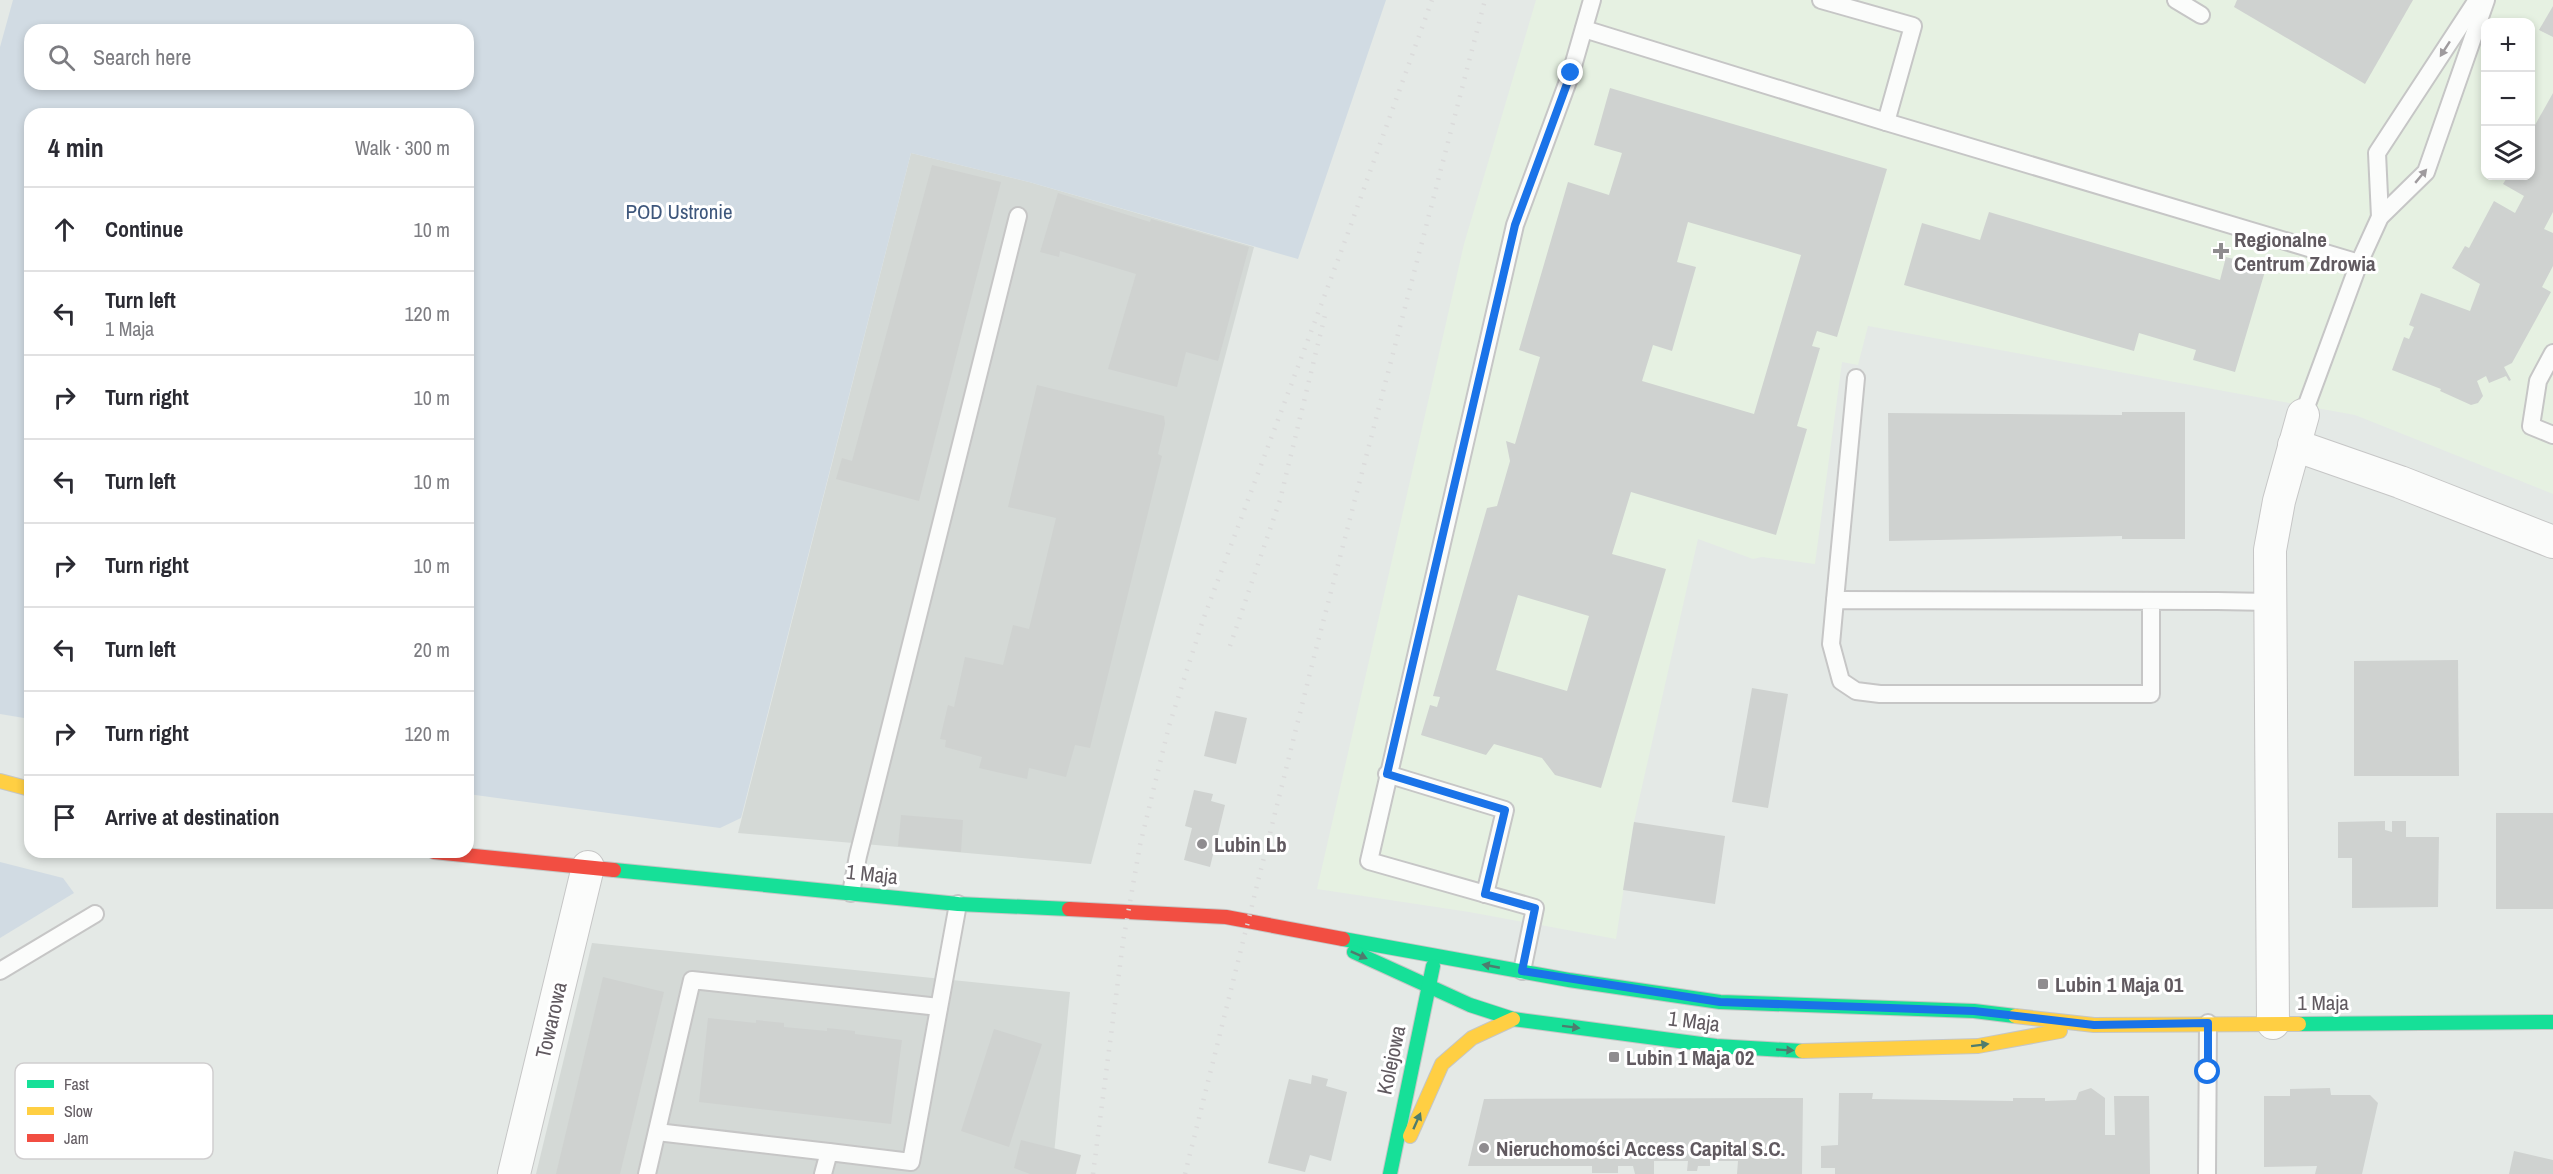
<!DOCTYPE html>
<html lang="en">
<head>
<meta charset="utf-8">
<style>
  :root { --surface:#fff; --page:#f2f2f3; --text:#2b2b33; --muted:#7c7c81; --line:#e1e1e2 }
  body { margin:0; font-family:"Archivo Narrow",sans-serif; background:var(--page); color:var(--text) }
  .controls { position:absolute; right:18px; top:18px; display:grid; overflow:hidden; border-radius:12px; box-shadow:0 3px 9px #0003 }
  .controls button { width:54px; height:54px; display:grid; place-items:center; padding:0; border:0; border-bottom:2px solid var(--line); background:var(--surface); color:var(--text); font:30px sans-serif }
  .stop { position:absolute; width:18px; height:18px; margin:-14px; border:4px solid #1a73e8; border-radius:50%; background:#fff }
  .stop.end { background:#1a73e8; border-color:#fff; box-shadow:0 2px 6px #0008 }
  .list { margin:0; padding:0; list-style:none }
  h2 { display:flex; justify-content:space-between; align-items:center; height:78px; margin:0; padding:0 24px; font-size:26px }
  h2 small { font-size:20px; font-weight:400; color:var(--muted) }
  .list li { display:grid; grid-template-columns:39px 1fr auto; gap:18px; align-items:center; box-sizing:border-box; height:84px; padding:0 24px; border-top:2px solid var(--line) }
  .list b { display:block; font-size:22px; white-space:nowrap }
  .list p { margin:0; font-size:20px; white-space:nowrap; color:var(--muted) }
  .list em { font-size:20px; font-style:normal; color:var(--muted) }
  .icon { flex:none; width:33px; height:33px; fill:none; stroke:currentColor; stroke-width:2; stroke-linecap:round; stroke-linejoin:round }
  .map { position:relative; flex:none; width:2553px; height:1174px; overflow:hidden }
  .search { position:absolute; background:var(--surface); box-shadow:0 3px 9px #0003; left:24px; top:24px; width:450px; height:66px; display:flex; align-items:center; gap:15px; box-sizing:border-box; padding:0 21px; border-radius:18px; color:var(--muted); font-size:22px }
  .panel { position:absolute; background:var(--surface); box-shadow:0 3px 9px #0003; left:24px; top:108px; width:450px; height:750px; border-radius:18px }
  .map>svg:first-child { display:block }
  .industrial { fill:#d4d9d6 }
  .medical { fill:#e6f1e2; fill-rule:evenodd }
  .green { fill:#d1dbe3; fill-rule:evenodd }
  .building { fill:#cfd2d0; fill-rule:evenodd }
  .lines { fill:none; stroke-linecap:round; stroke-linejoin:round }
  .lane-casing { stroke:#c6c6c6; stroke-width:20 }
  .street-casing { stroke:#c6c6c6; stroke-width:34 }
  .fast-casing { stroke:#c5c6c5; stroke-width:16 }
  .slow-casing { stroke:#c5c6c5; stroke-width:16 }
  .jam-casing { stroke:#c5c6c5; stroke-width:16 }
  .lane { stroke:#fbfcfb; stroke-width:16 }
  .street { stroke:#fbfcfb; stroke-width:32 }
  .fast { stroke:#16e098; stroke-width:14 }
  .slow { stroke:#ffcf43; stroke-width:14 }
  .jam { stroke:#f24e42; stroke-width:14 }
  .rail { stroke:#dbdbdb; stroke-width:4.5; stroke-dasharray:1.5 8; stroke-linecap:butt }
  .oneway { fill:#9f9b9e }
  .oneway2 { fill:#4e7c6e }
  .route { stroke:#1a73e8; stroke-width:8 }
  .poi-dot { fill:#8f8c8f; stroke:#fff; stroke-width:2 }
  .labels { text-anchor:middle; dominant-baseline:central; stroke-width:6; stroke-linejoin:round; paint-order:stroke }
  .park-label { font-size:21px; fill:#3e577c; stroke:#fff }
  .poi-label { font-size:21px; font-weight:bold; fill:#615a60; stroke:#fff; text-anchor:start }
  .street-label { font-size:21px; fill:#615a60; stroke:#fff }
  .key { fill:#fff; stroke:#d0cecf; stroke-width:1.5 }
  .key-label { font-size:16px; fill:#615a60 }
</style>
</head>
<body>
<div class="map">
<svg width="2553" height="1174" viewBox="0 0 2553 1174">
  <rect width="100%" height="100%" fill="#e4e9e6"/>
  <g class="industrial">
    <path d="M911 153 1029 182 1254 247 1091 864 738 833Z"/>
    <path d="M592 943 1070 992 1052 1174H536Z"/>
  </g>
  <path class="medical" d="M1536 0H2553V494L2355 415 1868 326 1858 365 1842 362 1815 564 1762 557 1753 559 1698 539 1634 822 1616 939 1469 912 1317 889 1464 244ZM2486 22H2530V176H2486Z"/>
  <g class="green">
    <path d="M13 0H1386L1298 259 1029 182 911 153 741 818 720 828 468 794V114H30V719L0 714V47ZM30 30H468V84H30Z"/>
    <path d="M0 862 63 878 74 893 0 938Z"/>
  </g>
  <g class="building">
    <path d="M2237 0H2413L2365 84 2234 7Z"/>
    <path d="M2553 6V37L2539 30Z"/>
    <path d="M1610 88 1887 169 1837 337 1817 331 1812 346 1820 348 1797 426 1807 429 1776 535 1631 492 1612 554 1666 569 1601 788 1555 775 1542 758 1494 744 1486 755 1421 735 1430 705 1437 707 1440 697 1433 696 1487 508 1497 506 1510 461 1506 441 1515 444 1540 357 1519 350 1568 182 1609 195 1622 153 1594 145ZM1688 222 1801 255 1754 414 1642 381 1653 345 1672 351 1696 267 1677 262ZM1518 595 1589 616 1567 691 1496 670Z"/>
    <path d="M2553 93V212L2544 229 2553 233V266L2542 287 2551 292 2512 363 2504 367 2511 380 2509 381 2506 376 2489 383 2486 376 2477 381 2483 396 2478 403 2471 405 2440 391 2441 389 2392 370 2404 337 2409 339 2414 327 2409 325 2421 293 2470 311 2480 284 2452 268 2465 246 2469 248 2494 201 2515 213 2524 196 2503 184 2508 176H2530V134Z"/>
    <path d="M932 165 1001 182 919 501 836 479 842 458 852 461Z"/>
    <path d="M1058 193 1150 222 1151 219 1249 247 1218 361 1186 352 1177 387 1108 369 1136 274 1060 251 1059 257 1040 252Z"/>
    <path d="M1989 212 2220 280 2226 257 2266 268 2235 372 2193 360 2196 350 2139 333 2134 351 1904 285 1922 223 1980 240Z"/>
    <path d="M1037 385 1164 416 1165 424 1158 454 1162 456 1090 748 1075 745 1066 777 1029 768 1027 779 979 768 982 757 945 747 946 740 940 739 948 705 954 707 965 657 1003 665 1013 625 1029 629 1056 518 1008 507Z"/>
    <path d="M2122 412H2185V539H2122V536L1889 541 1888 413 2122 415Z"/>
    <path d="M2458 660 2459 776H2354V661Z"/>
    <path d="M1752 688 1788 694 1768 808 1732 802Z"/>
    <path d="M1215 711 1247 718 1236 764 1204 756Z"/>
    <path d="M1194 790 1213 794 1211 801 1225 805 1210 867 1184 860 1192 828 1185 826Z"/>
    <rect x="2496" y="813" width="57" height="96"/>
    <path d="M901 815 963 820 961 852 898 846Z"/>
    <path d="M2385 821V830L2392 832V821H2406V837H2439L2438 907 2352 908V858H2338V822Z"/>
    <path d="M1634 822 1725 836 1715 904 1623 890Z"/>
    <path d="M603 977 664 992 620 1174H556Z"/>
    <path d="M708 1018 756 1023V1020L784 1023V1027L827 1031V1028L855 1031V1034L902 1040 891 1124 699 1102Z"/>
    <path d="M994 1029 1042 1044 1009 1147 961 1131Z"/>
    <path d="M1312 1075 1328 1079 1326 1086 1347 1092 1331 1161 1310 1155 1305 1172 1268 1163 1289 1079 1311 1084Z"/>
    <path d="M2091 1088 2105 1098V1135H2115L2114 1096H2149L2150 1174H1835V1168H1821V1146L1838 1145 1839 1093H1873L1872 1099 2013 1101V1098H2045V1101L2076 1100 2079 1092Z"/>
    <path d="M2330 1088 2331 1095H2370L2378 1103 2362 1174H2315L2317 1166 2264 1167V1096H2290V1089Z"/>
    <path d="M1803 1098 1802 1174H1737L1738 1161H1710V1166H1698L1697 1171H1687L1688 1161H1654V1174H1635L1633 1166H1618V1173H1592V1166H1468L1484 1099Z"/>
    <path d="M1021 1140 1081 1155 1076 1174H1030L1014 1168Z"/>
    <path d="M2514 1151 2553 1160V1174H2509Z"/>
  </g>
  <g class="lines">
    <defs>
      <g id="lane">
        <path d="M2176 0 2201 15"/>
        <path d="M1584 29 1886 122 1913 26 1821 0"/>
        <path d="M1886 122 2359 263"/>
        <path d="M2380 217 2377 153 2477 0"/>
        <path d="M2553 353 2538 381 2531 426 2553 435"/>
        <path d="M2303 415 2359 263 2380 217 2426 172 2486 0"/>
        <path d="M1835 600 1856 378"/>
        <path d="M2151 601V694H1880L1856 691 1841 681 1831 644 1835 600 2217 601 2270 602"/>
        <path d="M1387 774 1505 810 1485 894"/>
        <path d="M851 893 858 856 1018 216"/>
        <path d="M0 971 95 914"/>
        <path d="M1522 971 1535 908 1369 861 1515 225 1571 73 1592 0"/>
        <path d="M657 1132 829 1152"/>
        <path d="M647 1174 692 980 939 1007"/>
        <path d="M823 1174 829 1152 911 1162 958 904"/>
        <path d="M2207 1174 2208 1023"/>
      </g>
      <g id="street">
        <path d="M2294 445 2400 482 2553 542"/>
        <path d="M2273 1023 2270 550 2279 501 2303 415"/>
        <path d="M514 1174 588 867"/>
      </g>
      <g id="fast">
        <path d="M614 870 958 904 1069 909"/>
        <path d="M1343 939 1569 980 1720 1002 1974 1011 2015 1016"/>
        <path d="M1354 952 1470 1005 1513 1019 1716 1046 1802 1051"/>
        <path d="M2299 1024 2553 1022"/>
        <path d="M1390 1174 1433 966"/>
      </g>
      <g id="slow">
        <path d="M0 781 30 789"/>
        <path d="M2015 1016 2094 1025 2299 1024"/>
        <path d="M1802 1051 1978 1046 2060 1031"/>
        <path d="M1410 1136 1442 1064 1472 1038 1513 1019"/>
      </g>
      <g id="jam">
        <path d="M434 852 614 870"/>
        <path d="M1069 909 1226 917 1343 939"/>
      </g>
    </defs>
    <use href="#lane" class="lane-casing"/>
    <use href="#street" class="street-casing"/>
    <use href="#fast" class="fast-casing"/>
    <use href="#slow" class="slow-casing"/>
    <use href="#jam" class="jam-casing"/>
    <use href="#lane" class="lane"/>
    <use href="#street" class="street"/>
    <use href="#fast" class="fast"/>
    <use href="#slow" class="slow"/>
    <use href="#jam" class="jam"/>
    <g class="rail">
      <path d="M1230 646 1280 500 1326 311"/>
      <path d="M1093 1174 1123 942 1140 845 1169 726 1203 620 1345 241 1432 0"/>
      <path d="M1185 1174 1314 657 1485 0"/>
    </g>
  </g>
  <defs><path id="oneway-solid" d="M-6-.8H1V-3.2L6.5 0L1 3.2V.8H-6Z" transform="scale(1.5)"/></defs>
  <g class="oneway">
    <use href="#oneway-solid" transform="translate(2445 49) rotate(123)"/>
    <use href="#oneway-solid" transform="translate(2421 176) rotate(-50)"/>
  </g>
  <g class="oneway2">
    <use href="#oneway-solid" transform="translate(1359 955) rotate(24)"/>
    <use href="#oneway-solid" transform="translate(1491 966) rotate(-169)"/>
    <use href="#oneway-solid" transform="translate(1571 1027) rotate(7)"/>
    <use href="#oneway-solid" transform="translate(1980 1045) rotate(-7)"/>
    <use href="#oneway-solid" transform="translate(1785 1050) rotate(3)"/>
    <use href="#oneway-solid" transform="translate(1417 1121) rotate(-66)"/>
  </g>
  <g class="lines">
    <path class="route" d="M1571 73 1515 225 1387 774 1505 810 1485 894 1535 908 1522 971 1720 1002 1974 1011 2094 1025 2208 1023V1072"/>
  </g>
  <g class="poi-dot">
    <path d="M2218 242h6v6h6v6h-6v6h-6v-6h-6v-6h6z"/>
    <circle cx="1202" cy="844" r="6"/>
    <rect x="2037" y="978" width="12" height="12" rx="3"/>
    <rect x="1608" y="1051" width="12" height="12" rx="3"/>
    <circle cx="1484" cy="1148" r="6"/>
  </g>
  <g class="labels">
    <g class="park-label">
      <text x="679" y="211">POD Ustronie</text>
    </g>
    <g class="poi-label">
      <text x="2234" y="239">Regionalne<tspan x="2234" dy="24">Centrum Zdrowia</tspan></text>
      <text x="1214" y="844">Lubin Lb</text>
      <text x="2055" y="984">Lubin 1 Maja 01</text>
      <text x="1626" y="1057">Lubin 1 Maja 02</text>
      <text x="1496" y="1148">Nieruchomości Access Capital S.C.</text>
    </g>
    <g class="street-label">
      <text transform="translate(872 874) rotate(6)">1 Maja</text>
      <text x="2323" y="1002">1 Maja</text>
      <text transform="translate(551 1020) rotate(-77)">Towarowa</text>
      <text transform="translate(1694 1021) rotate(7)">1 Maja</text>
      <text transform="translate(1391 1060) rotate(-78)">Kolejowa</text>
    </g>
  </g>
  <rect x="15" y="1063" width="198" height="96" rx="9" class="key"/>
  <rect x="27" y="1080" width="27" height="8" fill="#16e098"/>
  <rect x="27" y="1107" width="27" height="8" fill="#ffcf43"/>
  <rect x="27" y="1134" width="27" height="8" fill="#f24e42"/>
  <g class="key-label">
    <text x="64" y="1090">Fast</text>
    <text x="64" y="1117">Slow</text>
    <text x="64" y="1144">Jam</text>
  </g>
</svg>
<div class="controls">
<button>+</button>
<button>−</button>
<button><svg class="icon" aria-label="layers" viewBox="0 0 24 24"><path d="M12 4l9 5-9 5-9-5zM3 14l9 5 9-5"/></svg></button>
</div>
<div class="stop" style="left:2208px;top:1072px"></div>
<div class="stop end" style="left:1571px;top:73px"></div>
<div class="search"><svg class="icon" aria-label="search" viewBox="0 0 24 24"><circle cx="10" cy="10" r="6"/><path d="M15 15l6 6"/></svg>Search here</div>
<section class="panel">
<h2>4 min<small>Walk · 300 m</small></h2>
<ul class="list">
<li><svg class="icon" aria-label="ahead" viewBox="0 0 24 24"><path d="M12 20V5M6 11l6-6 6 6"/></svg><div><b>Continue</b></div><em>10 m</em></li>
<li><svg class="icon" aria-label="left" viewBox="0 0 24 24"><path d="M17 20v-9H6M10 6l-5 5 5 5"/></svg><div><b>Turn left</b><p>1 Maja</p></div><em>120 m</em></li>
<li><svg class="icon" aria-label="right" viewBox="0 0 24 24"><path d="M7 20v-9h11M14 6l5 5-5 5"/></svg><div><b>Turn right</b></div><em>10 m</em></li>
<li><svg class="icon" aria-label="left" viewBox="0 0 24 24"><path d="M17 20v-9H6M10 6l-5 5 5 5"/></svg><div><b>Turn left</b></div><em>10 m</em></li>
<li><svg class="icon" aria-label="right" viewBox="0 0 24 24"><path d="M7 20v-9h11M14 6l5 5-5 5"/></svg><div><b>Turn right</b></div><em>10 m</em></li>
<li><svg class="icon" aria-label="left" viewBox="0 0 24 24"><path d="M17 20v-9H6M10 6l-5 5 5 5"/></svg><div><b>Turn left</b></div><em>20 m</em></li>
<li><svg class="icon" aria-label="right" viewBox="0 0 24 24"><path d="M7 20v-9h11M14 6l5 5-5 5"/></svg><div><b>Turn right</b></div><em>120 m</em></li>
<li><svg class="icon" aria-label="arrive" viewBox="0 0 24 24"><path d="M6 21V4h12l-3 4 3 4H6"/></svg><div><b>Arrive at destination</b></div></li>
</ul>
</section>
</div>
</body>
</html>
